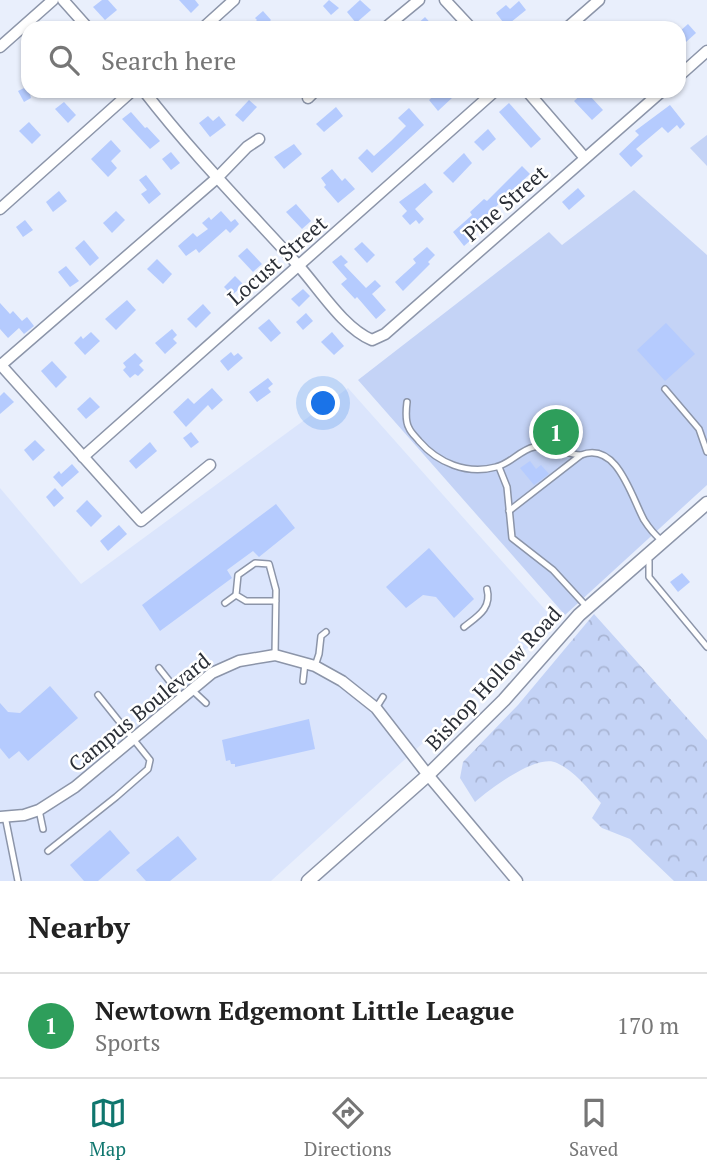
<!DOCTYPE html>
<html lang="en">
<head>
<meta charset="utf-8">
<style>
  :root { --surface:#fff; --page:#f6f6f6; --text:#222; --muted:#767676; --line:#e0e0e0; --accent:#0f766e }
  body { margin:0; font-family:"PT Serif",serif; background:var(--page); color:var(--text) }
  .you { position:absolute; left:324px; top:404px; width:24px; height:24px; margin:-18px; border:5px solid #fff; border-radius:50%; background:#1a73e8; box-shadow:0 0 0 10px #1a73e833 }
  .badge { display:grid; place-items:center; width:46px; height:46px; border-radius:50%; background:var(--accent); color:#fff; font-size:23px; font-weight:700 }
  .pin { position:absolute; translate:-50% -50%; border:4px solid #fff; box-shadow:0 2px 7px #0006 }
  .list { margin:0; padding:0; list-style:none }
  h2 { display:flex; justify-content:space-between; align-items:center; height:91px; margin:0; padding:0 28px; font-size:30px }
  h2 small { font-size:23px; font-weight:400; color:var(--muted) }
  .list li { display:grid; grid-template-columns:46px 1fr auto; gap:21px; align-items:center; box-sizing:border-box; height:105px; padding:0 28px; border-top:2px solid var(--line) }
  .list b { display:block; font-size:26px; white-space:nowrap }
  .list p { margin:0; font-size:23px; white-space:nowrap; color:var(--muted) }
  .list em { font-size:23px; font-style:normal; color:var(--muted) }
  .icon { flex:none; width:38px; height:38px; fill:none; stroke:currentColor; stroke-width:2; stroke-linecap:round; stroke-linejoin:round }
  .map { position:relative; flex:none; width:707px; height:881px; overflow:hidden }
  .search { position:absolute; background:var(--surface); box-shadow:0 2px 5px #0004; left:21px; right:21px; top:21px; height:77px; display:flex; align-items:center; gap:18px; box-sizing:border-box; padding:0 24px; border-radius:21px; color:var(--muted); font-size:26px }
  .sheet { height:196px; background:var(--surface) }
  nav { display:flex; justify-content:space-around; align-items:center; box-sizing:border-box; height:98px; border-top:2px solid var(--line); background:var(--surface); font-size:19px; color:var(--muted) }
  nav a { display:grid; justify-items:center; gap:4px }
  nav .on { color:var(--accent) }
  .map>svg:first-child { display:block }
  .built { fill:#dbe5fc }
  .forest { fill:url(#forest-crowns) }
  .park { fill:#c4d3f6 }
  .building { fill:#b5cbfe }
  .lines { fill:none; stroke-linecap:round; stroke-linejoin:round }
  .service-casing { stroke:#8c95a9; stroke-width:8 }
  .minor-casing { stroke:#8c95a9; stroke-width:13 }
  .tertiary-casing { stroke:#8c95a9; stroke-width:15 }
  .service { stroke:#fff; stroke-width:5 }
  .minor { stroke:#fff; stroke-width:10 }
  .tertiary { stroke:#fff; stroke-width:12 }
  .labels { text-anchor:middle; dominant-baseline:central; stroke-width:5; stroke-linejoin:round; paint-order:stroke }
  .street-label { font-size:21px; fill:#2b2f37; stroke:#fff }
</style>
</head>
<body>
<div class="map">
<svg width="707" height="881" viewBox="0 0 707 881">
  <defs>
    <pattern id="forest-crowns" width="20" height="18" patternUnits="userSpaceOnUse" patternTransform="scale(1.75)"><rect width="20" height="18" fill="#c4d3f6"/><path d="M2 6a3 3 0 1 1 6 0M12 15a3 3 0 1 1 6 0" fill="none" stroke="#a9b5d4"/></pattern>
  </defs>
  <rect width="100%" height="100%" fill="#e9effc"/>
  <path class="built" d="M348 388 556 622 271 881H0V488L81 584Z"/>
  <path class="forest" d="M594 614 707 740V881H674L630 839 602 828 592 818 601 803C588 789 575 771 557 763 537 753 490 789 475 802L460 778 463 762 518 705Z"/>
  <g class="park">
    <path d="M707 135V166L690 148Z"/>
    <path d="M634 190 707 255V485L565 615 358 380 549 232 562 245Z"/>
  </g>
  <g class="building">
    <path d="M102 0H108L117 10 105 20 93 7Z"/>
    <path d="M179 0H195L199 5 191 13Z"/>
    <path d="M329 0 339 8 331 15 323 6Z"/>
    <path d="M360 0 371 10 356 23 347 12Z"/>
    <path d="M519 1 526 10 506 26 496 13 506 5 510 9Z"/>
    <path d="M263 11 271 20 268 23 273 28H258L254 23 257 20 255 18Z"/>
    <path d="M425 17 435 28H413Z"/>
    <path d="M688 24 696 33 686 42 679 32Z"/>
    <path d="M28 86 31 98 24 102 18 91Z"/>
    <path d="M439 91H448L453 97 438 111 429 100Z"/>
    <path d="M585 91H595L590 96 603 110 592 120 574 101Z"/>
    <path d="M249 100 257 107 243 122 235 115Z"/>
    <path d="M64 102 76 115 68 123 55 109Z"/>
    <path d="M509 103 541 139 531 148 499 112Z"/>
    <path d="M670 105 685 124 680 129 677 125 668 133 662 127 636 149 643 156 631 167 619 154 639 135 635 131Z"/>
    <path d="M336 107 343 116 324 132 316 124Z"/>
    <path d="M409 108 424 125 372 173 358 158 367 149 374 156 391 141 406 126 398 118Z"/>
    <path d="M131 112 145 128 147 127 160 141 150 149 122 119Z"/>
    <path d="M208 116 213 121 219 116 226 125 210 137 199 123Z"/>
    <path d="M29 122 41 135 32 144 19 131Z"/>
    <path d="M488 129 496 139 483 151 474 142Z"/>
    <path d="M111 140 121 151 111 161 117 168 108 177 91 159Z"/>
    <path d="M294 144 302 154 284 169 274 157Z"/>
    <path d="M171 152 180 163 171 170 162 159Z"/>
    <path d="M464 153 472 163 453 183 443 173Z"/>
    <path d="M522 166 530 174 507 195 510 198 503 205 500 203 471 229 474 233 469 236 472 239 464 246 453 232 472 215 470 212 484 199 487 201Z"/>
    <path d="M332 169 342 181 345 178 355 189 338 203 324 187 326 185 321 178Z"/>
    <path d="M146 175 161 194 149 204 141 194 147 190 139 180Z"/>
    <path d="M425 183 433 192 415 209 424 219 419 224 416 220 410 225 402 216 407 211 399 202Z"/>
    <path d="M578 188 585 196 569 210 562 202Z"/>
    <path d="M59 191 67 201 53 212 46 202Z"/>
    <path d="M296 204 311 221 302 229 286 212Z"/>
    <path d="M116 211 125 220 112 233 103 223Z"/>
    <path d="M221 211 231 222 235 219 239 224 230 233 226 229 199 253 196 249 186 256 178 246 193 233 197 237 208 229 202 223 209 217 211 220Z"/>
    <path d="M25 220 33 230 23 237 16 227Z"/>
    <path d="M84 240 99 258 90 266 75 248Z"/>
    <path d="M362 242 375 255 367 263 354 249Z"/>
    <path d="M427 247 435 255 428 262 430 264 403 291 395 282 416 263 413 259Z"/>
    <path d="M247 248 262 264 253 272 238 256Z"/>
    <path d="M341 255 348 262 344 265 366 288 375 280 381 286 372 294 386 310 376 319 357 297 355 299 341 284 347 279 332 262Z"/>
    <path d="M157 259 172 274 163 284 147 269Z"/>
    <path d="M66 266 79 281 70 287 58 272Z"/>
    <path d="M235 276 244 285 232 295 224 287Z"/>
    <path d="M303 289 310 296 299 307 291 299Z"/>
    <path d="M127 300 136 310 116 330 105 319Z"/>
    <path d="M0 303 10 314 13 311 22 321 27 317 34 326 24 334 19 328 8 338 0 329Z"/>
    <path d="M203 304 211 313 196 328 187 319Z"/>
    <path d="M306 313 313 321 303 330 296 322Z"/>
    <path d="M269 319 281 333 271 342 258 328Z"/>
    <path d="M666 323 695 354 665 381 637 350Z"/>
    <path d="M172 329 177 335 173 339 177 343 165 354 155 343Z"/>
    <path d="M91 332 100 341 85 355 74 343 81 336 83 339Z"/>
    <path d="M332 332 344 346 334 355 321 342Z"/>
    <path d="M231 352 234 356 238 353 243 358 228 371 220 361Z"/>
    <path d="M135 353 143 361 139 365 144 370 138 376 135 374 130 378 123 370 126 367 123 363Z"/>
    <path d="M52 361 67 377 56 388 41 371Z"/>
    <path d="M268 378 273 384 268 388 271 392 257 402 249 392Z"/>
    <path d="M212 388 223 400 212 410 208 405 186 427 173 412 188 398 194 404Z"/>
    <path d="M4 392 14 402 0 414V396Z"/>
    <path d="M90 397 100 407 86 419 77 409Z"/>
    <path d="M191 432 199 442 191 448 183 438Z"/>
    <path d="M35 440 45 450 33 461 24 450Z"/>
    <path d="M150 442 157 451 136 469 129 461Z"/>
    <path d="M530 461 536 469 541 465 549 474 534 485 520 468Z"/>
    <path d="M72 464 79 472 62 487 53 477 59 471 61 474Z"/>
    <path d="M55 488 64 498 54 507 46 497Z"/>
    <path d="M87 500 102 516 91 527 76 511Z"/>
    <path d="M276 504 295 528 259 557 253 551 227 570 232 578 160 631 142 605Z"/>
    <path d="M119 525 127 534 108 551 100 541Z"/>
    <path d="M429 548 474 599 454 618 436 597 423 595 406 608 386 587Z"/>
    <path d="M682 573 690 582 678 592 670 582Z"/>
    <path d="M50 686 78 718 28 761 19 751 9 759 0 748V703L8 712 20 713Z"/>
    <path d="M309 719 315 749 235 767V764H231L230 760 226 761 222 740Z"/>
    <path d="M110 830 130 853 98 881H84L70 865Z"/>
    <path d="M178 836 197 859 170 881H146L136 870Z"/>
  </g>
  <g class="lines">
    <defs>
      <g id="service">
        <path d="M665 389 699 429 707 452"/>
        <path d="M407 402C406 410 405 421 409 428 411 433 416 437 419 441 438 463 467 475 496 467 510 464 520 450 534 447 546 445 566 454 581 455"/>
        <path d="M499 467 507 487 512 538 553 570 587 607"/>
        <path d="M509 511 581 455C617 441 631 496 644 520 649 528 655 535 662 541"/>
        <path d="M647 555 649 561V577L707 647"/>
        <path d="M225 603 236 595"/>
        <path d="M464 627C478 616 492 608 487 589"/>
        <path d="M275 655 276 590 269 564 255 563 238 575 236 595 246 601H276"/>
        <path d="M315 666 319 654 321 636 326 632"/>
        <path d="M159 668 182 697"/>
        <path d="M303 681 305 663"/>
        <path d="M191 689 206 703"/>
        <path d="M376 708 383 697"/>
        <path d="M39 810 43 829"/>
        <path d="M5 816 18 881"/>
        <path d="M48 851 116 797 148 769 150 760 98 695"/>
      </g>
      <g id="minor">
        <path d="M63 0 88 28"/>
        <path d="M445 0 471 28"/>
        <path d="M203 28 234 0"/>
        <path d="M385 28 419 0"/>
        <path d="M567 28 599 0"/>
        <path d="M0 47 53 0"/>
        <path d="M679 76 707 51"/>
        <path d="M144 91C191 152 245 207 297 264 319 288 343 328 372 340L385 334 662 91"/>
        <path d="M527 91 585 158"/>
        <path d="M308 98 315 91"/>
        <path d="M0 209 132 91"/>
        <path d="M0 364 141 521 210 465"/>
        <path d="M1 365 217 178 247 147 259 139"/>
        <path d="M83 457 495 91"/>
        <path d="M0 817 24 815 39 810 75 787 212 673 239 661 275 655 315 666 342 681 376 708 428 775 517 881"/>
      </g>
      <path id="tertiary" d="M308 881 428 775 504 700 579 615 707 503"/>
    </defs>
    <use href="#service" class="service-casing"/>
    <use href="#minor" class="minor-casing"/>
    <use href="#tertiary" class="tertiary-casing"/>
    <use href="#service" class="service"/>
    <use href="#minor" class="minor"/>
    <use href="#tertiary" class="tertiary"/>
  </g>
  <g class="labels">
    <g class="street-label">
      <text transform="translate(505 203) rotate(-41)">Pine Street</text>
      <text transform="translate(277 260) rotate(-41)">Locust Street</text>
      <text transform="translate(493 678) rotate(-47)">Bishop Hollow Road</text>
      <text transform="translate(139 712) rotate(-39)">Campus Boulevard</text>
    </g>
  </g>
</svg>
<div class="you"></div>
<div class="pin badge" style="left:556px;top:432px;background:#2e9e5b">1</div>
<div class="search"><svg class="icon" aria-label="search" viewBox="0 0 24 24"><circle cx="10" cy="10" r="6"/><path d="M15 15l6 6"/></svg>Search here</div>
</div>
<section class="sheet">
<h2>Nearby<small></small></h2>
<ul class="list">
<li><span class="badge" style="background:#2e9e5b">1</span><div><b>Newtown Edgemont Little League</b><p>Sports</p></div><em>170 m</em></li>
</ul>
</section>
<nav>
<a class="on"><svg class="icon" aria-label="map" viewBox="0 0 24 24"><path d="M3 6l6-2 6 2 6-2v14l-6 2-6-2-6 2zM9 4v14M15 6v14"/></svg>Map</a>
<a><svg class="icon" aria-label="directions" viewBox="0 0 24 24"><path d="M12 3l9 9-9 9-9-9zM9 14v-3h6M13 9l2 2-2 2"/></svg>Directions</a>
<a><svg class="icon" aria-label="saved" viewBox="0 0 24 24"><path d="M7 4h10v16l-5-4-5 4z"/></svg>Saved</a>
</nav>
</body>
</html>
